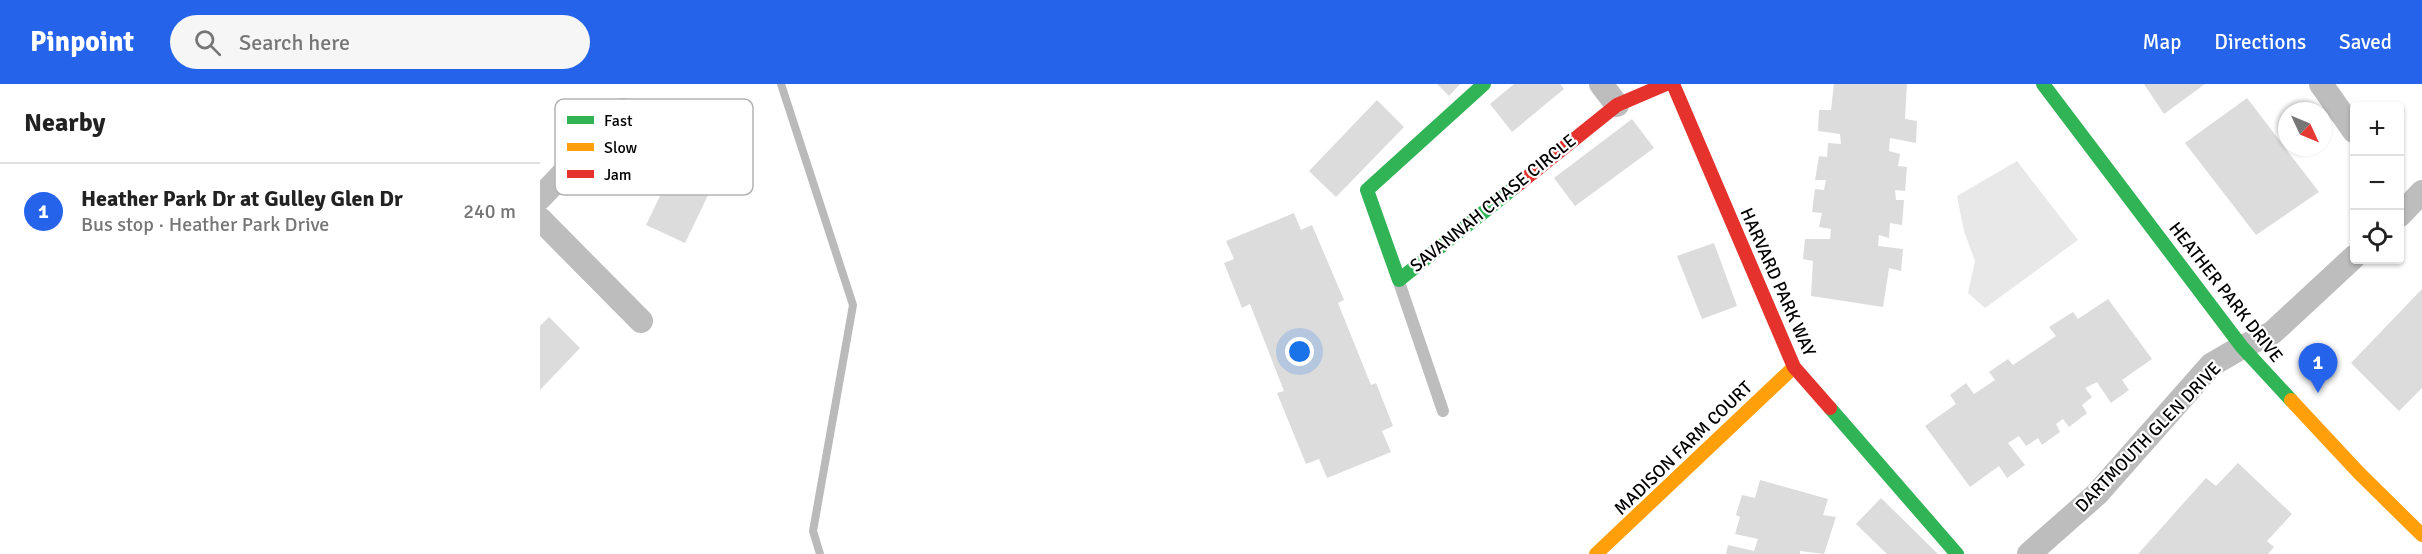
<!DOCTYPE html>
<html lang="en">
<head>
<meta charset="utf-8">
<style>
  :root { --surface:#fff; --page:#f6f6f6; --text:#222; --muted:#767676; --line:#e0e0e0; --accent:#2563eb }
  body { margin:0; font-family:Signika,sans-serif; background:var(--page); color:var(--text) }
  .controls { position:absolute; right:18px; top:18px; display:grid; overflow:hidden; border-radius:6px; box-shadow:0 2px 4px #0004 }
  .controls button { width:54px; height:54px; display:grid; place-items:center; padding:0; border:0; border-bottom:2px solid var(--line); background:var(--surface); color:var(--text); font:30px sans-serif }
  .compass { position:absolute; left:1738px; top:18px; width:54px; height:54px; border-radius:50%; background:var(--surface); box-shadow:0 2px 4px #0004; rotate:134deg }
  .you { position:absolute; left:760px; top:268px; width:21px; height:21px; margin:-15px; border:4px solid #fff; border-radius:50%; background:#1a73e8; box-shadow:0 0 0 9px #1a73e833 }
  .badge { display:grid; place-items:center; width:39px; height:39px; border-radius:50%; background:var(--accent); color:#fff; font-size:20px; font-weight:700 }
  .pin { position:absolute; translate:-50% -50px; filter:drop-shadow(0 2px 3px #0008) }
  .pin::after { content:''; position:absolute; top:32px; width:21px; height:18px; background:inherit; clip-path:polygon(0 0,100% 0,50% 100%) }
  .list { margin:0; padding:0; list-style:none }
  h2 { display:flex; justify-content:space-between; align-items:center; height:78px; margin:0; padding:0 24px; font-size:26px }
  h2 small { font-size:20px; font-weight:400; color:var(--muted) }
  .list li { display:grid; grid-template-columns:39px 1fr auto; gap:18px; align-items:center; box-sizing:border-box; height:96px; padding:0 24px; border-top:2px solid var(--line) }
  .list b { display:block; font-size:22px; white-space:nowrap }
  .list p { margin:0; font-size:20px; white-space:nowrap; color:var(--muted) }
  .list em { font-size:20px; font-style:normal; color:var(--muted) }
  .icon { flex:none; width:33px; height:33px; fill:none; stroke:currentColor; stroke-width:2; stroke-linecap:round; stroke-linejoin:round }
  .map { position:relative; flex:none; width:1882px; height:470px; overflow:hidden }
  header { display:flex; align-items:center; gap:36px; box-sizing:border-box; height:84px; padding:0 30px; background:var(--accent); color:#fff }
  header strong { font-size:28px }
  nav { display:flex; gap:33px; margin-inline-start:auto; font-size:21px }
  .search { width:420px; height:54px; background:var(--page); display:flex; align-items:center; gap:15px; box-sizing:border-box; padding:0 21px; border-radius:33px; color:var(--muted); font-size:22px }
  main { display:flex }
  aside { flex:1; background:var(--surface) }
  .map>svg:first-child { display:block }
  .green { fill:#e8e8e8 }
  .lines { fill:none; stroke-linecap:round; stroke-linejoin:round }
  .stream { stroke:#bababa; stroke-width:8 }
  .building { fill:#dcdcdc }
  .lane { stroke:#bdbdbd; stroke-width:12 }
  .street { stroke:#bdbdbd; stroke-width:24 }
  .fast { stroke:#30b455; stroke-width:14 }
  .slow { stroke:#ff9f0a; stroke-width:14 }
  .jam { stroke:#e5322d; stroke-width:14 }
  .labels { text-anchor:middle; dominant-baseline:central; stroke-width:4.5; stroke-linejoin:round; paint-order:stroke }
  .street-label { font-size:18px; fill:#000; stroke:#fff }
  .key { fill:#fff; stroke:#b2b2b2; stroke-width:1.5 }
  .key-label { font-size:16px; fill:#000 }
</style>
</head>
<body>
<header>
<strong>Pinpoint</strong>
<div class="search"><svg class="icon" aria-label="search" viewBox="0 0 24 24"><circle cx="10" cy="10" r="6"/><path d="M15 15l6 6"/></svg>Search here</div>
<nav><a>Map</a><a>Directions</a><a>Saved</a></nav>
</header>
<main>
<aside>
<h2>Nearby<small></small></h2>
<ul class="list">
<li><span class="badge">1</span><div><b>Heather Park Dr at Gulley Glen Dr</b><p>Bus stop · Heather Park Drive</p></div><em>240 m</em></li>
</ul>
</aside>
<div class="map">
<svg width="1882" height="470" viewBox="0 0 1882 470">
  <rect width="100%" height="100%" fill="#fff"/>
  <path class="green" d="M1477 77 1538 156 1445 224 1428 209 1435 177 1424 147 1417 112Z"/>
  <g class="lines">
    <path class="stream" d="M241 0 313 221 273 447 280 470"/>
  </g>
  <g class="building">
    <path d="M897 0H920L909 12Z"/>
    <path d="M974 0H1020L1024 5 972 48 950 20Z"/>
    <path d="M1294 0H1367L1365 35 1377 37 1376 59 1350 54 1349 67 1360 70 1358 82 1367 83 1365 107 1355 106 1356 116H1364L1362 141 1350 139 1349 154 1339 151 1338 162 1363 165 1361 187 1349 184 1343 223 1271 212 1273 177 1263 175 1265 155H1290L1291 145 1279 143 1282 129 1272 128 1275 105 1284 106 1286 96H1275L1279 72 1287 73 1288 59 1301 60 1300 50 1278 47 1279 26H1291Z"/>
    <path d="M1604 0H1665L1624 30Z"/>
    <path d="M1707 14 1779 108 1716 151 1645 59Z"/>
    <path d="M837 16 864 43 796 113 769 87Z"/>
    <path d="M1092 35 1114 64 1035 122 1014 94Z"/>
    <path d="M132 87 171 105 145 159 106 141Z"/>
    <path d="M754 129 761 146 772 141 804 216 798 219 831 301 836 299 853 342 842 347 851 368 787 394 779 375 766 380 737 309 744 307 710 220 702 224 684 179 694 175 686 157Z"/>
    <path d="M1174 159 1197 222 1162 235 1137 172Z"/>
    <path d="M1882 205V304L1859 327 1811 279Z"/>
    <path d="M1568 215 1612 275 1582 296 1589 306 1571 319 1557 298 1545 304 1552 313 1542 321 1547 329 1529 343 1523 335 1516 340 1520 348 1502 361 1498 354 1486 362 1479 352 1468 359 1485 381 1467 394 1459 382 1430 403 1385 342 1416 320 1410 311 1426 299 1434 310 1455 296 1449 288 1468 275 1473 281 1516 252 1509 243 1533 228 1538 235Z"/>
    <path d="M9 233 40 264 0 306V242Z"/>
    <path d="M1698 379 1752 430 1727 457 1734 463 1728 470H1598L1666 394 1676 402Z"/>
    <path d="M1220 396 1288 415 1283 431 1296 433 1284 470 1260 467V470H1186L1188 461 1214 467 1218 455 1195 450 1200 433 1196 431 1202 411 1215 414Z"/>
    <path d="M1341 414 1398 470H1347L1316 440Z"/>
  </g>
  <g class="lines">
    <path class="lane" d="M859 198 903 327"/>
    <g class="street">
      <path d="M1061 0 1077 21"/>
      <path d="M1781 0 1814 47"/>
      <path d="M0 114 83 26"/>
      <path d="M1860 131 1882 108"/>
      <path d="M0 135 101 237"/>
      <path d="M1489 470 1557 410 1671 281 1702 263 1732 249 1814 173"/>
    </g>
    <g class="fast">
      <path d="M944 0 827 106 859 196 975 103"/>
      <path d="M1503 0 1702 263 1751 316"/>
      <path d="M1290 324 1417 470"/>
    </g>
    <g class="slow">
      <path d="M1751 316 1819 389 1882 451"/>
      <path d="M1056 470 1254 283"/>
    </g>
    <g class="jam">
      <path d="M1133 0 1254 283 1290 324"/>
      <path d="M975 103 1077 21 1126 0"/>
    </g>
  </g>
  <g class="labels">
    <g class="street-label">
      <text transform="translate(953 119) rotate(-39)">SAVANNAH CHASE CIRCLE</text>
      <text transform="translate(1238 198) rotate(66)">HARVARD PARK WAY</text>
      <text transform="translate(1686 208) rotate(52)">HEATHER PARK DRIVE</text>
      <text transform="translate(1608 353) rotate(-46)">DARTMOUTH GLEN DRIVE</text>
      <text transform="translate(1143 364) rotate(-44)">MADISON FARM COURT</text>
    </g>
  </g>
  <rect x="15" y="15" width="198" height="96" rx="9" class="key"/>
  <rect x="27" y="32" width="27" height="8" fill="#30b455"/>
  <rect x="27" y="59" width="27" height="8" fill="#ff9f0a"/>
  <rect x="27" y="86" width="27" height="8" fill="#e5322d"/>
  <g class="key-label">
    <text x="64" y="42">Fast</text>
    <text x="64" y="69">Slow</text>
    <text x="64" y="96">Jam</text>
  </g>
</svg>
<div class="controls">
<button>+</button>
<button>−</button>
<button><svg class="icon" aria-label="locate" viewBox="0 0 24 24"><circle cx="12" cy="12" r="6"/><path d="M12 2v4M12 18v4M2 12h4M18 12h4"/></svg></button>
</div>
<svg class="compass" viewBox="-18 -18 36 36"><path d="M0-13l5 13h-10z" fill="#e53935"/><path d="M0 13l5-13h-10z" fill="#767676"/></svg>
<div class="you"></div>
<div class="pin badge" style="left:1778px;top:309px">1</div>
</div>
</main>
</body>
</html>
